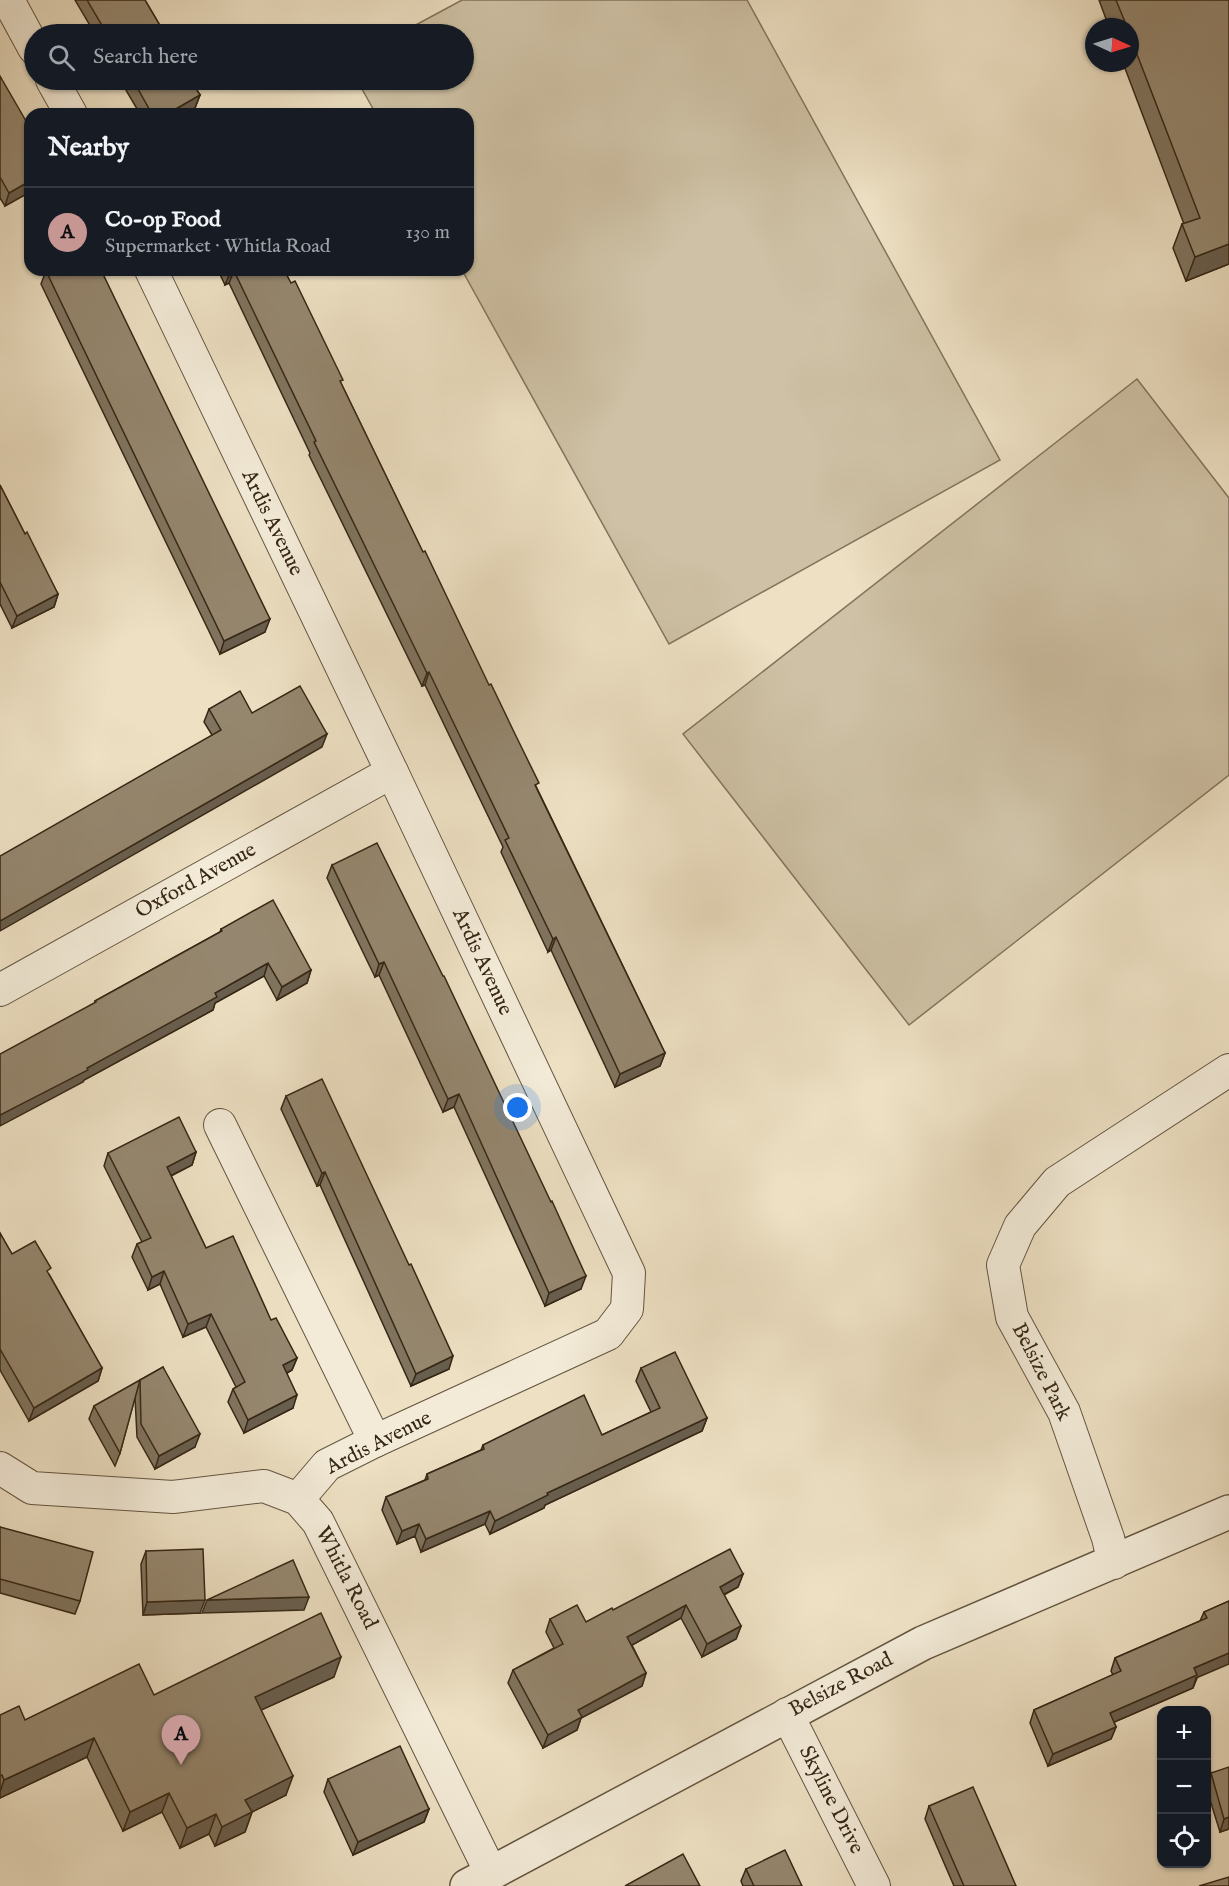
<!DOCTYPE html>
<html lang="en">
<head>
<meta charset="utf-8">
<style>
  :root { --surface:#171b24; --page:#20242c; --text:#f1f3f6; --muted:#9ea1a6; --line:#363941; --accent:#c59692 }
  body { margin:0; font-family:"IM FELL English",serif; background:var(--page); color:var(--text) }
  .controls { position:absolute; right:18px; bottom:18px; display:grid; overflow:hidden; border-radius:12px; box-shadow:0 2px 4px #0004 }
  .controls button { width:54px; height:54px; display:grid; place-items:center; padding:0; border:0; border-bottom:2px solid var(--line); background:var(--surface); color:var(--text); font:30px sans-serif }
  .compass { position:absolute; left:1085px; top:18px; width:54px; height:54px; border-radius:50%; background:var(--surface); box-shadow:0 2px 4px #0004; rotate:94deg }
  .you { position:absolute; left:518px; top:1108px; width:21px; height:21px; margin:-15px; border:4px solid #fff; border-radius:50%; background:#1a73e8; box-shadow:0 0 0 9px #1a73e833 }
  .badge { display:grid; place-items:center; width:39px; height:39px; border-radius:50%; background:var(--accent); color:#111; font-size:20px; font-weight:700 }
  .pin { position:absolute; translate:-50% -50px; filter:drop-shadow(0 2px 3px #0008) }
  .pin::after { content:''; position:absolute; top:32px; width:21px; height:18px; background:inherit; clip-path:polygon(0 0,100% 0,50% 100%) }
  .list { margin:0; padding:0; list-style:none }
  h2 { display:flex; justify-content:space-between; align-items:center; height:78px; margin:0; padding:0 24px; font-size:26px }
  h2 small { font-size:20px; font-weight:400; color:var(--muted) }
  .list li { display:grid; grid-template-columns:39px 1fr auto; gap:18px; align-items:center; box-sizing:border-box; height:90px; padding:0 24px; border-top:2px solid var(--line) }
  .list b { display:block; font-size:22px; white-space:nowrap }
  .list p { margin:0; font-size:20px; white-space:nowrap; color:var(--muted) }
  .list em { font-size:20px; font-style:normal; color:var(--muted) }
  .icon { flex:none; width:33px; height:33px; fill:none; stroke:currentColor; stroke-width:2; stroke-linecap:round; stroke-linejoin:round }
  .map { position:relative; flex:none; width:1229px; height:1886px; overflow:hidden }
  .search { position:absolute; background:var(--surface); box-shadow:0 2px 4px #0004; left:24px; top:24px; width:450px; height:66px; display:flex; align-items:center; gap:15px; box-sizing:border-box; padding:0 21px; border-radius:33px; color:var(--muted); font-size:22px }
  .panel { position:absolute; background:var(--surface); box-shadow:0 2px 4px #0004; left:24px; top:108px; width:450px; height:168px; border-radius:18px }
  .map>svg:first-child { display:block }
  .green { fill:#cec1a5; stroke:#82745d; stroke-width:1.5 }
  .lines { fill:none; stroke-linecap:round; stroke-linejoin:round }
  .minor-casing { stroke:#645540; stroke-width:34 }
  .tertiary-casing { stroke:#645540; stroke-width:36 }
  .minor { stroke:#f3ebd8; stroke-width:32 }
  .tertiary { stroke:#f3ebd8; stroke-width:33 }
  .wall { fill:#80745f; stroke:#362715; stroke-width:1.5 }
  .shaded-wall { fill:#685e4e; stroke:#362715; stroke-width:1.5 }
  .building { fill:#95876f; stroke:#362715; stroke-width:1.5 }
  .labels { text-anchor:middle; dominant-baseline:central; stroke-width:4.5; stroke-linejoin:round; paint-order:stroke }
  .street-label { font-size:21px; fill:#362715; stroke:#f3ebd8 }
</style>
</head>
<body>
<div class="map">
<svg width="1229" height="1886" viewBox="0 0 1229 1886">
  <rect width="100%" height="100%" fill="#ede0c3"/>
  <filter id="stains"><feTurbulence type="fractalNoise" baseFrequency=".00333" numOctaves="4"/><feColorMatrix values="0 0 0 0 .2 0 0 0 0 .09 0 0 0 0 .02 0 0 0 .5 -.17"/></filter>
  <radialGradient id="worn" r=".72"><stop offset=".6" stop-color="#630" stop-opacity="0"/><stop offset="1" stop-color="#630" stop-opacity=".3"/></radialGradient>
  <g class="green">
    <path d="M462 0H747L1000 460 669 644 462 270H468V114H376L357 80H464V34H399Z"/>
    <path d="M1137 379 1229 498V775L909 1025 683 734Z"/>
  </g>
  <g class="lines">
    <defs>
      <g id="minor">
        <path d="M8 0 34 48"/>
        <path d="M52 80 71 114"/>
        <path d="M151 270 392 772 629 1273 627 1309 608 1334 375 1441 327 1465 298 1499"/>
        <path d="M0 990 392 772"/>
        <path d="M220 1125 375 1441"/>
        <path d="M0 1468 32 1488 173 1497 264 1486 298 1499 318 1522 491 1873"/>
        <path d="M1114 1563 1108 1538 1064 1412 1012 1317 1003 1265 1020 1226 1057 1182 1229 1070"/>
        <path d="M787 1714 874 1886"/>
      </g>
      <path id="tertiary" d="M467 1886 923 1643 1229 1512"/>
    </defs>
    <use href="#minor" class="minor-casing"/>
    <use href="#tertiary" class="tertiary-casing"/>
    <use href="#minor" class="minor"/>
    <use href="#tertiary" class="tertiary"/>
  </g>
  <g class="wall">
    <path d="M75 0H145L165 34H95Z"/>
    <path d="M1099 0H1229V264L1186 281 1173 248 1182 224H1184L1123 63H1130V27H1109Z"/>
    <path d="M0 76 30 192 5 206 0 198Z"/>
    <path d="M120 80H191L200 95 195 108 184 114H140Z"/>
    <path d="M218 270H284L341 383 665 1053 660 1066 615 1087 551 950 548 952 501 852 503 847 425 685 422 686 309 455 310 453 229 283 225 285Z"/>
    <path d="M46 271 265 632 220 654 41 284Z"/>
    <path d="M0 485 25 534 58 594 54 607 12 628 0 604Z"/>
    <path d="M209 709 252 713 322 747 212 735 204 722Z"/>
    <path d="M332 865 581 1289 545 1306 454 1107 443 1112 379 975 375 977 327 878Z"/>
    <path d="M221 929 311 970 307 983 277 1000 264 976 215 1003 213 1010 84 1080 83 1082 95 1001 220 932Z"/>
    <path d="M286 1096 409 1265 449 1369 411 1386 320 1185 317 1186 281 1109Z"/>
    <path d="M196 1152 192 1165 171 1176 206 1248 271 1320 297 1358 292 1370 287 1373 293 1408 244 1433 228 1402 233 1389 236 1387 206 1327 183 1337 160 1284 148 1290 132 1257 137 1244 142 1242 104 1166 108 1153Z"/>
    <path d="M0 1233 12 1254 49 1274 102 1368 98 1381 29 1421 0 1370Z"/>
    <path d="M163 1367 195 1447 155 1469 137 1437 135 1397 120 1453 115 1466 89 1419 94 1406Z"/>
    <path d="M641 1368 707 1418 702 1431 545 1505 544 1508 490 1534 485 1524 421 1552 415 1536 397 1544 382 1510 386 1497 425 1480 427 1474 481 1450 483 1445 602 1435 651 1412 636 1381Z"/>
    <path d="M0 1527 80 1601 75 1614 0 1593Z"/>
    <path d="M146 1551 200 1613 143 1615 141 1564Z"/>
    <path d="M743 1574 738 1587 724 1595 741 1626 736 1639 702 1657 681 1618 632 1645 646 1673 642 1686 581 1718 577 1730 543 1748 508 1683 513 1670 554 1648 546 1632 550 1619 586 1622 613 1610Z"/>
    <path d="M1229 1601 1193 1688 1114 1722 1116 1727 1111 1739 1048 1766 1030 1723 1034 1710 1113 1675 1111 1671 1115 1658 1200 1621 1204 1612Z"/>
    <path d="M334 1677 261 1710 286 1795 252 1812 245 1832 215 1846 209 1834 180 1848 162 1812 123 1831 87 1757 0 1798V1715L25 1720 154 1695Z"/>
    <path d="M1211 1773 1229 1829 1220 1832 1206 1787Z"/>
    <path d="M328 1779 429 1809 424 1822 353 1855 324 1792Z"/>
    <path d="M929 1806 1016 1886H954L925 1819Z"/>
    <path d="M746 1869 802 1886H743L741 1881Z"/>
  </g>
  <g class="shaded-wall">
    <path d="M200 95 195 108 184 114H167Z"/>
    <path d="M30 181V192L5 206 9 193Z"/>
    <path d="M1229 244V264L1186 281 1195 257Z"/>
    <path d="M234 271 229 283 225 285 230 273Z"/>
    <path d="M58 594 54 607 12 628 17 616Z"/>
    <path d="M270 619 265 632 220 654 224 641Z"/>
    <path d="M429 672 425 685 422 686 427 673Z"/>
    <path d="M327 734 322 747 0 931V921Z"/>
    <path d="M556 937 551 950 548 952 553 939Z"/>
    <path d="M384 962 379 975 375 977 379 964Z"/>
    <path d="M268 963 264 976 215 1003 213 1010 84 1080 83 1082 0 1126V1115L87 1068 215 993Z"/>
    <path d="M311 970 307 983 277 1000 282 987Z"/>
    <path d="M665 1053 660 1066 615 1087 620 1074Z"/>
    <path d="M459 1094 454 1107 443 1112 448 1099Z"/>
    <path d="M196 1152 192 1165 162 1180 167 1167Z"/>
    <path d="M325 1172 320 1185 317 1186 322 1173Z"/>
    <path d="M164 1271 160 1284 148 1290 152 1277Z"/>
    <path d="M586 1276 581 1289 545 1306 549 1293Z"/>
    <path d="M211 1314 206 1327 183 1337 188 1324Z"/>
    <path d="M453 1356 449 1369 411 1386 416 1374Z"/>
    <path d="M297 1358 292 1370 278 1378 283 1365Z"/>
    <path d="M102 1368 98 1381 29 1421 34 1408Z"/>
    <path d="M297 1395 293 1408 244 1433 248 1420Z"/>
    <path d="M707 1418 702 1431 545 1505 544 1508 490 1534 495 1521 547 1493Z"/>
    <path d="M200 1434 195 1447 155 1469 159 1456Z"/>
    <path d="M490 1511 485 1524 421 1552 426 1539Z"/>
    <path d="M419 1524 415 1536 397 1544 402 1531Z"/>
    <path d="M743 1574 738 1587 715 1599 720 1587Z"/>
    <path d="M309 1597 304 1610 202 1613 207 1600Z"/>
    <path d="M205 1600 200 1613 143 1615 147 1602Z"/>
    <path d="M686 1605 681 1618 623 1650 627 1637Z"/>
    <path d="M741 1626 736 1639 702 1657 707 1644Z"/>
    <path d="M1229 1653V1664L1196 1678 1193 1688 1105 1726 1110 1713 1194 1668Z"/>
    <path d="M341 1657 334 1677 248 1716 255 1697Z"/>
    <path d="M646 1673 642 1686 581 1718 577 1730 543 1748 548 1735 578 1710Z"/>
    <path d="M1116 1727 1111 1739 1048 1766 1053 1754Z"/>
    <path d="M94 1738 87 1757 0 1798V1792L4 1780Z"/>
    <path d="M293 1776 286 1795 246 1815 252 1812 245 1832 215 1846 222 1827 245 1800Z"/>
    <path d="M169 1793 162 1812 123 1831 130 1812Z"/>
    <path d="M429 1809 424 1822 353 1855 358 1842Z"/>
    <path d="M216 1814 209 1834 180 1848 187 1828Z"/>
    <path d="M1229 1817V1829L1220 1832 1224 1819Z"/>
  </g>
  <g class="building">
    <path d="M87 0H145L165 34H107Z"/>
    <path d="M1116 0H1229V244L1195 257 1182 224 1200 218 1130 36V27H1127Z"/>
    <path d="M0 76 30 128V181L9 193 0 177Z"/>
    <path d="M133 80H191L200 95 167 114H152Z"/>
    <path d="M47 270H101L270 619 224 641 46 271Z"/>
    <path d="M228 270H284L291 283 295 281 343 380 340 381 423 552 425 551 489 685 491 684 515 734 539 783 535 785 665 1053 620 1074 556 937 553 939 505 840 509 838 429 672 427 673 314 442 316 441 234 271 230 273Z"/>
    <path d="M0 485 25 534 27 532 58 594 17 616 0 582Z"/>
    <path d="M300 686 327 734 0 921V856L221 730 209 709 240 691 252 713Z"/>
    <path d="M377 843 443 976H444L551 1202 552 1201 586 1276 549 1293 459 1094 448 1099 384 962 379 964 332 865Z"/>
    <path d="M273 900 311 970 282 987 268 963 215 993 217 997 87 1068 88 1070 0 1115V1054L96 1002 95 1001 222 931 221 929Z"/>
    <path d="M322 1079 409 1265 411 1264 453 1356 416 1374 325 1172 322 1173 286 1096Z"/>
    <path d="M179 1117 196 1152 167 1167 206 1248 233 1236 271 1320 276 1318 297 1358 283 1365 297 1395 248 1420 233 1389 245 1382 211 1314 188 1324 164 1271 152 1277 137 1244 151 1238 108 1153Z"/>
    <path d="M0 1233 12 1254 35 1241 51 1268 47 1271 102 1368 34 1408 0 1349Z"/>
    <path d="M675 1352 707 1418 547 1493 548 1495 495 1521 490 1511 426 1539 419 1524 402 1531 386 1497 428 1479 427 1474 484 1449 483 1445 584 1395 602 1435 660 1408 641 1368Z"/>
    <path d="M163 1367 200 1434 159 1456 141 1424 140 1380Z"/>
    <path d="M140 1380 120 1453 94 1406Z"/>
    <path d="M0 1527 93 1552 80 1601 0 1579Z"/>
    <path d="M203 1549 205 1600 147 1602 146 1551Z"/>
    <path d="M730 1549 743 1574 720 1587 741 1626 707 1644 686 1605 627 1637 646 1673 578 1710 582 1717 548 1735 513 1670 563 1644 550 1619 577 1605 586 1622 612 1608 613 1610Z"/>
    <path d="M293 1560 309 1597 207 1600Z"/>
    <path d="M1229 1601V1653L1194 1668 1197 1675 1110 1713 1116 1727 1053 1754 1034 1710 1121 1671 1115 1658 1207 1618 1204 1612Z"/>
    <path d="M321 1613 341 1657 255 1697 293 1776 245 1800 252 1812 222 1827 216 1814 187 1828 169 1793 130 1812 94 1738 4 1780 2 1775 0 1776V1715L19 1706 25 1720 139 1664 154 1695Z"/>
    <path d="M400 1746 429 1809 358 1842 328 1779Z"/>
    <path d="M1229 1767V1817L1224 1819 1211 1773Z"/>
    <path d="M973 1787 1016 1886H964L929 1806Z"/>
    <path d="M785 1850 802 1886H754L746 1869Z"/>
    <path d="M683 1854 700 1886H625Z"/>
    <path d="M1229 1877V1886H1199Z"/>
  </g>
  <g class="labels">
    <g class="street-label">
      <text transform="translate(272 523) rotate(64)">Ardis Avenue</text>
      <text transform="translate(196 881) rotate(-29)">Oxford Avenue</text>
      <text transform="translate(482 962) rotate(65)">Ardis Avenue</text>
      <text transform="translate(1041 1372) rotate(63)">Belsize Park</text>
      <text transform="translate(379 1443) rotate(-27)">Ardis Avenue</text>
      <text transform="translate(346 1578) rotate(63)">Whitla Road</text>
      <text transform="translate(841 1685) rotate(-28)">Belsize Road</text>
      <text transform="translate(831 1800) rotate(63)">Skyline Drive</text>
    </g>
  </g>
  <rect width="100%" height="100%" filter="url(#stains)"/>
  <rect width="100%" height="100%" fill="url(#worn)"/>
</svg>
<div class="controls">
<button>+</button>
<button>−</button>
<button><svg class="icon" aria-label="locate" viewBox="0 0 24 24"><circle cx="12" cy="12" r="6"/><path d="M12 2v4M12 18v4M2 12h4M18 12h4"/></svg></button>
</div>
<svg class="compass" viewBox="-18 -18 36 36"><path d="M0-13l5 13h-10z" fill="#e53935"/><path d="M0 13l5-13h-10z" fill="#9ea1a6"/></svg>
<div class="you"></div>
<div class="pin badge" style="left:181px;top:1765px">A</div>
<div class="search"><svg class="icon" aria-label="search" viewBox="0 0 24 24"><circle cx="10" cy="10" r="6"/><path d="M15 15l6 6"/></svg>Search here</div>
<section class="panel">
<h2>Nearby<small></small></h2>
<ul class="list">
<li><span class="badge">A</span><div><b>Co-op Food</b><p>Supermarket · Whitla Road</p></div><em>130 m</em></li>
</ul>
</section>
</div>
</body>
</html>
